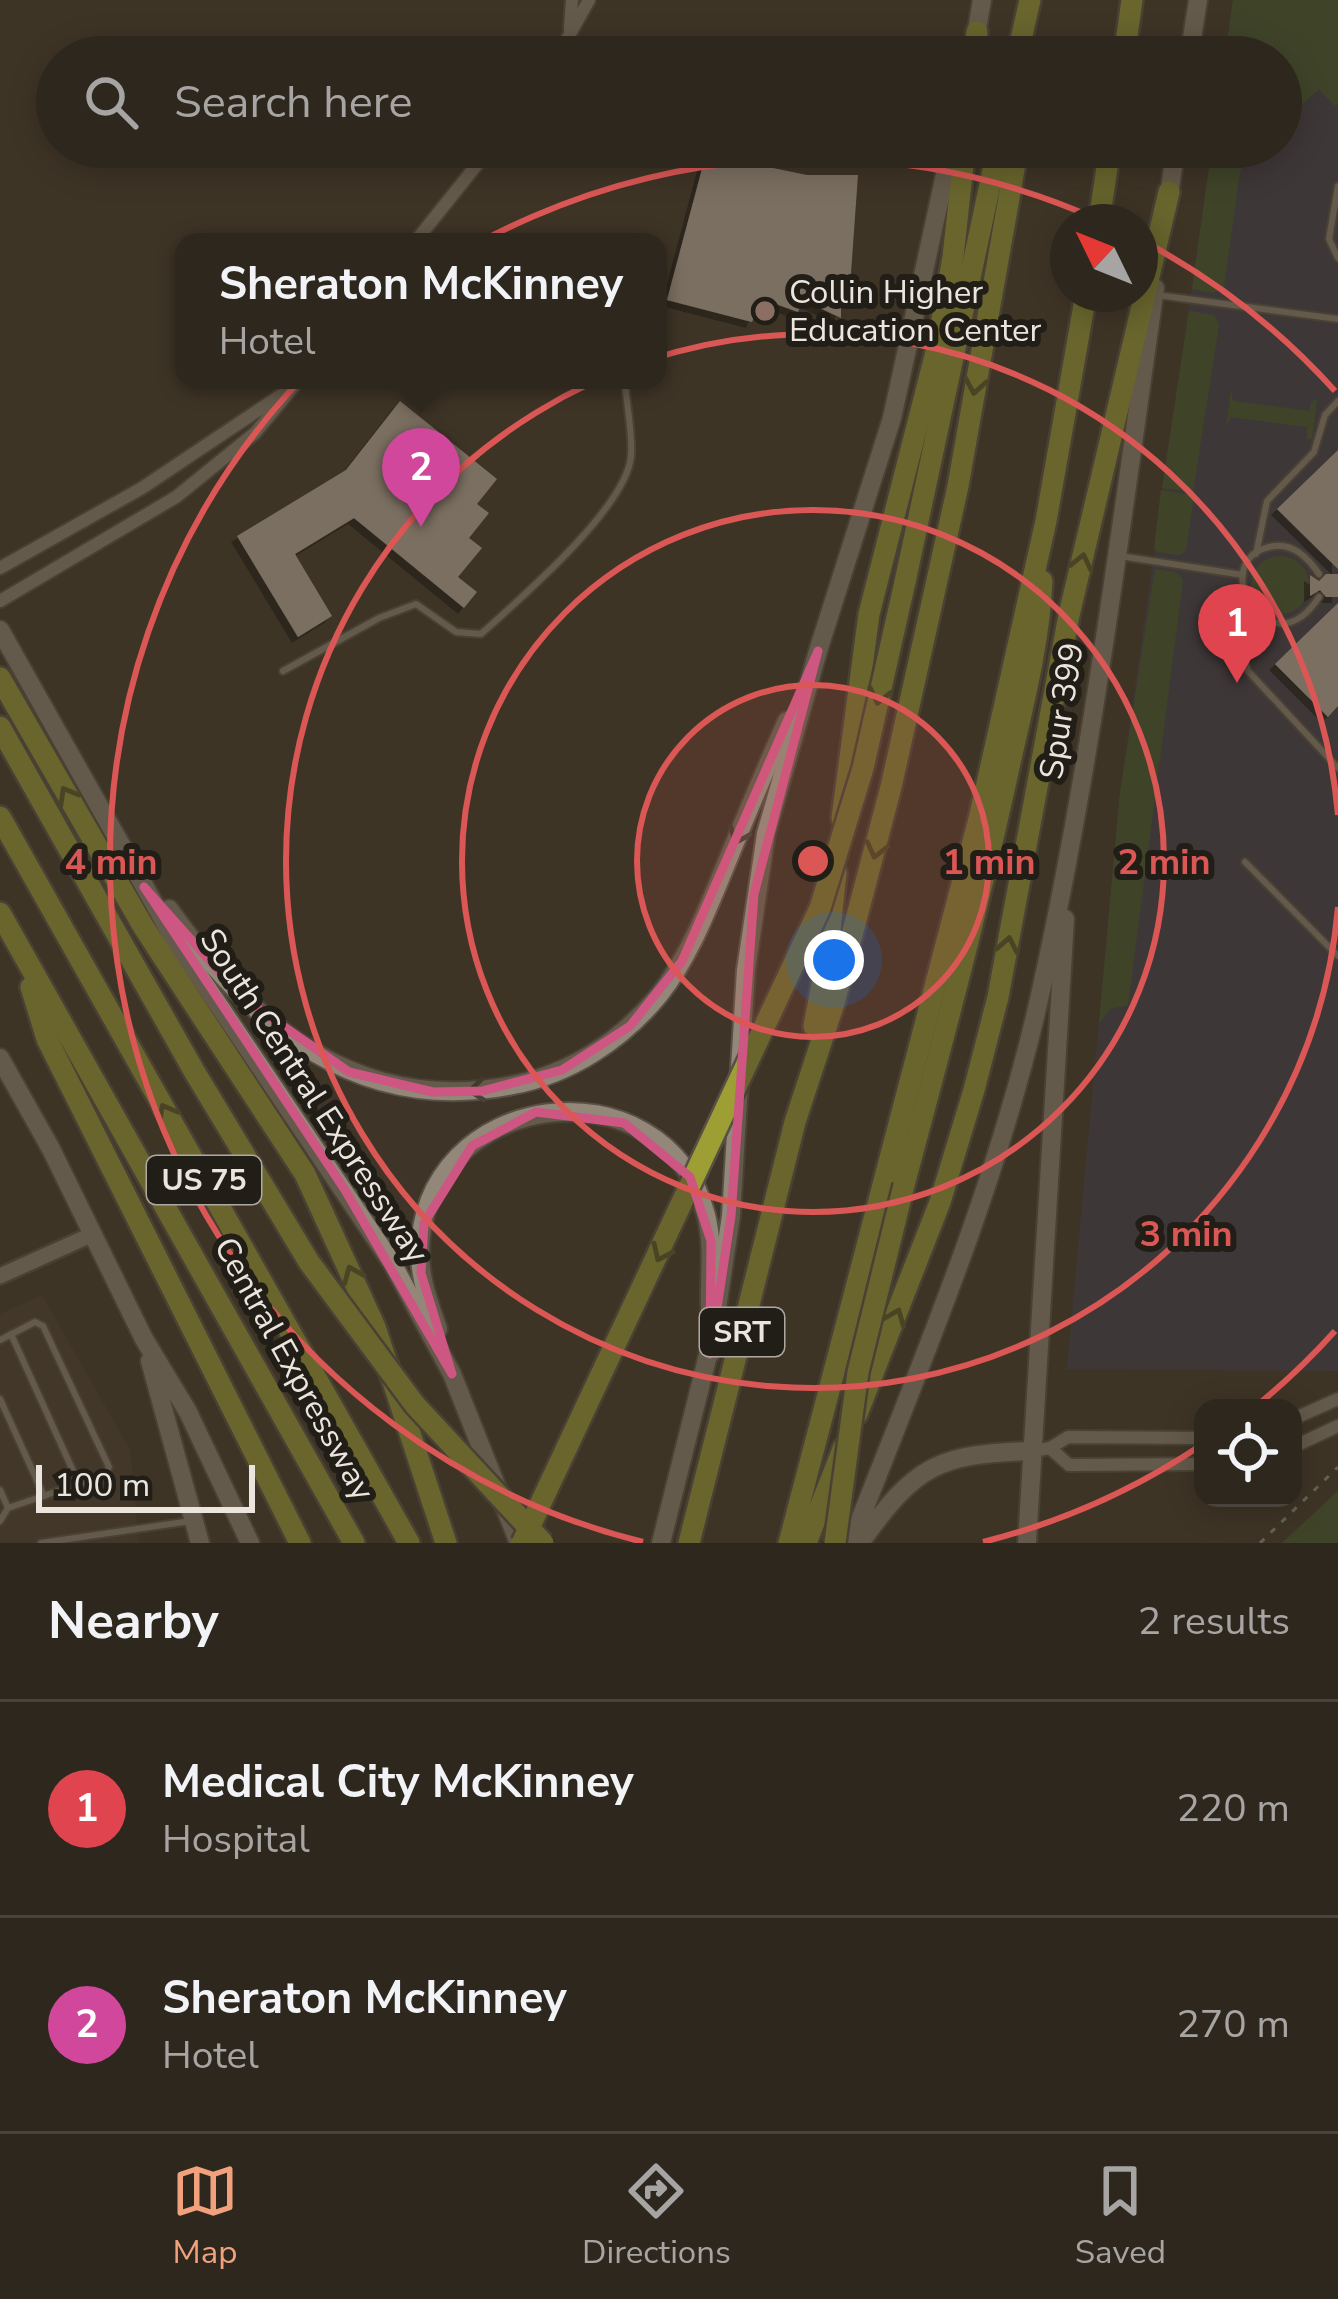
<!DOCTYPE html>
<html lang="en">
<head>
<meta charset="utf-8">
<style>
  :root { --surface:#2e271d; --page:#3a332a; --text:#f1f3f6; --muted:#a7a5a4; --line:#49443b; --accent:#f1a17c }
  body { margin:0; font-family:"Nunito Sans",sans-serif; background:var(--page); color:var(--text) }
  .controls { position:absolute; right:36px; bottom:36px; display:grid; overflow:hidden; border-radius:24px; box-shadow:0 6px 30px #0003 }
  .controls button { width:108px; height:108px; display:grid; place-items:center; padding:0; border:0; border-bottom:3px solid var(--line); background:var(--surface); color:var(--text); font:60px sans-serif }
  .compass { position:absolute; left:1050px; top:204px; width:108px; height:108px; border-radius:50%; background:var(--surface); box-shadow:0 6px 30px #0003; rotate:313deg }
  .scale { position:absolute; left:36px; bottom:30px; width:219px; box-sizing:border-box; padding-left:12px; border:6px solid #ebe5dd; border-top:0; font-size:33px; line-height:42px; white-space:nowrap; color:#ebe5dd; -webkit-text-stroke:9px #211d17; paint-order:stroke }
  .you { position:absolute; left:834px; top:960px; width:42px; height:42px; margin:-30px; border:9px solid #fff; border-radius:50%; background:#1a73e8; box-shadow:0 0 0 18px #1a73e833 }
  .badge { display:grid; place-items:center; width:78px; height:78px; border-radius:50%; background:var(--accent); color:#fff; font-size:39px; font-weight:700 }
  .pin { position:absolute; translate:-50% -99px; filter:drop-shadow(0 3px 6px #0008) }
  .pin::after { content:''; position:absolute; top:63px; width:42px; height:36px; background:inherit; clip-path:polygon(0 0,100% 0,50% 100%) }
  .popup { position:absolute; left:175px; top:233px; width:492px; height:156px; box-sizing:border-box; display:grid; place-content:center; border-radius:24px; background:var(--surface); filter:drop-shadow(0 3px 9px #0005); font-size:39px; white-space:nowrap; color:var(--muted) }
  .popup b { font-size:45px; color:var(--text) }
  .popup::after { content:''; position:absolute; left:50%; top:100%; margin-left:-24px; border:24px solid transparent; border-top-color:var(--surface) }
  .list { margin:0; padding:0; list-style:none }
  h2 { display:flex; justify-content:space-between; align-items:center; height:156px; margin:0; padding:0 48px; font-size:51px }
  h2 small { font-size:39px; font-weight:400; color:var(--muted) }
  .list li { display:grid; grid-template-columns:78px 1fr auto; gap:36px; align-items:center; box-sizing:border-box; height:216px; padding:0 48px; border-top:3px solid var(--line) }
  .list b { display:block; font-size:45px; white-space:nowrap }
  .list p { margin:0; font-size:39px; white-space:nowrap; color:var(--muted) }
  .list em { font-size:39px; font-style:normal; color:var(--muted) }
  .icon { flex:none; width:66px; height:66px; fill:none; stroke:currentColor; stroke-width:2; stroke-linecap:round; stroke-linejoin:round }
  .map { position:relative; flex:none; width:1338px; height:1543px; overflow:hidden }
  .search { position:absolute; background:var(--surface); box-shadow:0 6px 30px #0003; left:36px; right:36px; top:36px; height:132px; display:flex; align-items:center; gap:30px; box-sizing:border-box; padding:0 42px; border-radius:66px; color:var(--muted); font-size:45px }
  .sheet { height:588px; background:var(--surface) }
  nav { display:flex; justify-content:space-around; align-items:center; box-sizing:border-box; height:168px; border-top:3px solid var(--line); background:var(--surface); font-size:33px; color:var(--muted) }
  nav a { display:grid; justify-items:center; gap:6px }
  nav .on { color:var(--accent) }
  .map>svg:first-child { display:block }
  .commercial { fill:#4b3a2f }
  .medical { fill:#3e3b4c }
  .green { fill:#41582e }
  .building { fill:#c6b6a9; filter:url(#shadow) }
  .lines { fill:none; stroke-linecap:round; stroke-linejoin:round }
  .service-casing { stroke:#585045; stroke-width:10 }
  .minor-casing { stroke:#585045; stroke-width:16 }
  .tertiary-casing { stroke:#585045; stroke-width:20 }
  .secondary-casing { stroke:#585045; stroke-width:22 }
  .motorway-casing { stroke:#585045; stroke-width:26 }
  .path { stroke:#9c9489; stroke-width:3; stroke-dasharray:6 9; stroke-linecap:butt }
  .service { stroke:#928778; stroke-width:6 }
  .minor { stroke:#928778; stroke-width:12 }
  .tertiary { stroke:#928778; stroke-width:15 }
  .secondary { stroke:#928778; stroke-width:18 }
  .motorway { stroke:#9d9f35; stroke-width:21 }
  .motorway-bridge-casing { stroke:#585045; stroke-width:26; stroke-linecap:butt }
  .motorway-bridge { stroke:#9d9f35; stroke-width:21 }
  .oneway { stroke:#595824 }
  .oneway2 { stroke:#494239 }
  .marked { fill:none; stroke:#ce5682; stroke-width:9; stroke-linejoin:round }
  .ring { fill:none; stroke:#db5755; stroke-width:6 }
  .education-dot { fill:#8d6e63; stroke:#211d17; stroke-width:4.5 }
  .labels { text-anchor:middle; dominant-baseline:central; stroke-width:12; stroke-linejoin:round; paint-order:stroke }
  .shield { fill:#211d17; stroke:#aea9a2; stroke-width:3 }
  .shield-label { font-size:30px; font-weight:bold; fill:#ebe5dd }
  .poi-label { font-size:33px; fill:#ebe5dd; stroke:#211d17; text-anchor:start }
  .street-label { font-size:33px; fill:#ebe5dd; stroke:#211d17 }
  .centre { fill:#db5755; stroke:#211d17; stroke-width:6 }
  .ring-label { font-size:36px; text-anchor:middle; font-weight:bold; fill:#db5755; stroke:#211d17; stroke-width:12; stroke-linejoin:round; paint-order:stroke }
</style>
</head>
<body>
<div class="map">
<svg width="1338" height="1543" viewBox="0 0 1338 1543">
  <defs>
    <filter id="shadow"><feDropShadow dx="-6" dy="6" stdDeviation="0" flood-color="#0009"/></filter>
  </defs>
  <rect width="100%" height="100%" fill="#3e3427"/>
  <path class="commercial" d="M42 1295 130 1450 139 1543H0V1314Z"/>
  <path class="medical" d="M1233 0H1338V1371L1067 1369 1120 793 1212 147H1281V57H1225Z"/>
  <g class="green">
    <path d="M1233 0H1338V103L1335 106 1319 89 1304 103 1296 104 1297 94 1281 91V57H1225Z"/>
    <path d="M1212 147H1253L1240 172 1224 286 1213 293 1192 289Z"/>
    <path d="M1189 311 1214 315 1219 324 1193 492 1162 488Z"/>
    <path d="M1231 390 1233 401 1309 411 1312 401 1317 400 1312 439H1307V427L1231 417 1226 427Z"/>
    <path d="M1161 490 1194 496 1186 551 1179 555 1157 552 1154 548Z"/>
    <circle cx="1280" cy="585" r="29"/>
    <path d="M1155 569 1176 572 1183 580 1128 1005 1110 1009 1099 1024 1120 793Z"/>
    <path d="M1338 1491V1543H1282Z"/>
  </g>
  <g class="building">
    <path d="M706 154 807 175H858L850 287 841 286V318L803 300 798 312 762 299 752 322 667 300Z"/>
    <path d="M400 401 497 479 477 504 489 513 469 538 482 548 458 577 477 592 464 608 354 518 295 554 332 616 298 637 237 536 346 470Z"/>
    <path d="M1338 450V569L1277 509Z"/>
    <path d="M1326 574H1338V597H1326L1320 590 1310 596V575L1319 581Z"/>
    <path d="M1338 603V706L1328 717 1275 664Z"/>
  </g>
  <g class="lines">
    <defs>
      <g id="service">
        <path d="M1338 186 1329 239 1338 258"/>
        <path d="M1157 295 1338 319"/>
        <path d="M1256 554 1267 501 1314 452 1325 415 1338 401"/>
        <path d="M1120 556 1243 575"/>
        <path d="M1319 597C1269 675 1202 557 1274 546 1294 543 1309 559 1319 574"/>
        <path d="M1251 608 1244 658 1248 671 1338 768"/>
        <path d="M283 671 379 618 416 604 456 632 481 634C521 598 627 507 631 456 633 432 626 404 625 380"/>
        <path d="M1245 862 1338 956"/>
        <path d="M11 1334 79 1484"/>
        <path d="M0 1340 35 1322 43 1326 109 1467 105 1475 8 1508 0 1521"/>
        <path d="M0 1399 44 1496"/>
        <path d="M0 1490 8 1508"/>
        <path d="M41 1543 191 1521"/>
      </g>
      <g id="minor">
        <path d="M570 29 572 0"/>
        <path d="M557 57 589 0"/>
        <path d="M415 242 491 147"/>
        <path d="M0 568 142 488 281 395"/>
        <path d="M0 601 176 497 255 433 299 380"/>
        <path d="M1293 1419 1338 1399"/>
        <path d="M1293 1447 1338 1426"/>
        <path d="M1050 1448 1069 1465 1203 1464"/>
        <path d="M1032 1451 1050 1448 1068 1437 1203 1438"/>
      </g>
      <path id="tertiary" d="M0 1276 93 1234"/>
      <g id="secondary">
        <path d="M975 41 982 0"/>
        <path d="M1189 57 1198 0"/>
        <path d="M1168 202 1176 147"/>
        <path d="M0 630 174 939 392 1263 452 1374 519 1543"/>
        <path d="M169 909C253 1027 360 1116 513 1085 570 1074 622 1040 659 995 687 960 705 915 722 874 743 823 764 772 787 721"/>
        <path d="M0 1058 51 1149 144 1339 188 1412 250 1543"/>
        <path d="M438 1329C430 1306 421 1282 420 1257 418 1087 665 1058 706 1215 714 1245 709 1277 710 1307"/>
        <path d="M710 1354 731 1216 746 970 766 834 818 651 892 418 951 147"/>
        <path d="M150 1361 200 1543"/>
        <path d="M661 1543 710 1347"/>
        <path d="M851 1543C921 1363 998 1184 1040 995 1092 762 1121 524 1155 288"/>
        <path d="M860 1543C916 1465 937 1454 1032 1451"/>
        <path d="M1027 1543 1065 919"/>
      </g>
      <g id="motorway">
        <path d="M974 57 977 32"/>
        <path d="M1017 57 1030 0"/>
        <path d="M1124 57 1132 0"/>
        <path d="M1099 222 1110 147"/>
        <path d="M905 582 998 147"/>
        <path d="M0 678 143 926 305 1174 375 1327 446 1543"/>
        <path d="M0 727 194 1071 309 1262"/>
        <path d="M0 817 409 1543"/>
        <path d="M842 818 869 614 937 348 953 257 965 147"/>
        <path d="M0 913 354 1543"/>
        <path d="M31 987 47 1039 300 1543"/>
        <path d="M814 1026 827 958 836 873"/>
        <path d="M904 1185C940 1051 976 917 1006 781 1020 716 1039 649 1042 581"/>
        <path d="M857 1414 940 1202 974 1090 998 997 1069 615 1169 192"/>
        <path d="M689 1543 795 1122 834 1003 891 787 958 486 1018 147"/>
        <path d="M789 1543 979 819 1046 521 1086 294"/>
        <path d="M806 1543 843 1449"/>
      </g>
    </defs>
    <use href="#service" class="service-casing"/>
    <use href="#minor" class="minor-casing"/>
    <use href="#tertiary" class="tertiary-casing"/>
    <use href="#secondary" class="secondary-casing"/>
    <use href="#motorway" class="motorway-casing"/>
    <path class="path" d="M1260 1543 1338 1467"/>
    <use href="#service" class="service"/>
    <use href="#minor" class="minor"/>
    <use href="#tertiary" class="tertiary"/>
    <use href="#secondary" class="secondary"/>
    <use href="#motorway" class="motorway"/>
    <defs>
      <g id="motorway-bridge">
        <path d="M309 1262 415 1405 543 1543"/>
        <path d="M522 1543 820 908 863 768 905 582"/>
        <path d="M835 1543 858 1372 904 1185"/>
      </g>
    </defs>
    <use href="#motorway-bridge" class="motorway-bridge-casing"/>
    <use href="#motorway-bridge" class="motorway-bridge"/>
  </g>
  <defs><path id="oneway-chevron" d="M-2-3.5L2.5 0L-2 3.5" fill="none" stroke-width="1.6" stroke-linecap="round" stroke-linejoin="round" transform="scale(3)"/></defs>
  <g class="oneway">
    <use href="#oneway-chevron" transform="translate(975 386) rotate(100)"/>
    <use href="#oneway-chevron" transform="translate(1082 562) rotate(-77)"/>
    <use href="#oneway-chevron" transform="translate(879 696) rotate(103)"/>
    <use href="#oneway-chevron" transform="translate(67 795) rotate(-120)"/>
    <use href="#oneway-chevron" transform="translate(876 850) rotate(104)"/>
    <use href="#oneway-chevron" transform="translate(1008 945) rotate(-79)"/>
    <use href="#oneway-chevron" transform="translate(166 1112) rotate(-119)"/>
    <use href="#oneway-chevron" transform="translate(661 1253) rotate(115)"/>
    <use href="#oneway-chevron" transform="translate(352 1274) rotate(-113)"/>
    <use href="#oneway-chevron" transform="translate(896 1317) rotate(-68)"/>
  </g>
  <g class="oneway2">
    <use href="#oneway-chevron" transform="translate(738 836) rotate(113)"/>
    <use href="#oneway-chevron" transform="translate(477 1090) rotate(175)"/>
  </g>
  <path d="M0 0H1338V1543H0ZM818 651 754 894 731 1216 710 1354 711 1241 690 1177 624 1123 536 1112 472 1146 424 1223 421 1273 452 1374 345 1190 144 887 244 999 349 1072 433 1092 482 1091 562 1070 630 1026 682 961Z" fill="#3e3427" fill-opacity=".55" fill-rule="evenodd"/>
  <path class="marked" d="M818 651 754 894 731 1216 710 1354 711 1241 690 1177 624 1123 536 1112 472 1146 424 1223 421 1273 452 1374 345 1190 144 887 244 999 349 1072 433 1092 482 1091 562 1070 630 1026 682 961Z"/>
  <circle cx="813" cy="861" r="176" fill="#db5755" fill-opacity=".12"/>
  <g class="ring">
    <circle cx="813" cy="861" r="176"/>
    <circle cx="813" cy="861" r="351"/>
    <path d="M1338 907A527 527 0 1 1 1338 815"/>
    <path d="M1335 1331A702 702 0 0 1 1255 1407M1200 1446A702 702 0 0 1 983 1542M643 1542A702 702 0 1 1 1099 220M1143 241A702 702 0 0 1 1335 391"/>
  </g>
  <circle class="education-dot" cx="765" cy="311" r="12"/>
  <g class="labels">
    <g class="shield">
      <rect x="147" y="1156" width="114" height="48" rx="9"/>
      <rect x="700" y="1308" width="84" height="48" rx="9"/>
    </g>
    <g class="shield-label">
      <text x="204" y="1180">US 75</text>
      <text x="742" y="1332">SRT</text>
    </g>
    <g class="poi-label">
      <text x="789" y="292">Collin Higher<tspan x="789" dy="38">Education Center</tspan></text>
    </g>
    <g class="street-label">
      <text transform="translate(1062 711) rotate(-81)">Spur 399</text>
      <text transform="translate(314 1096) rotate(57)">South Central Expressway</text>
      <text transform="translate(294 1369) rotate(61)">Central Expressway</text>
    </g>
  </g>
  <circle cx="813" cy="861" r="18" class="centre"/>
  <g class="ring-label">
    <text x="989" y="874">1 min</text>
    <text x="1164" y="874">2 min</text>
    <text x="111" y="874">4 min</text>
    <text x="1186" y="1246">3 min</text>
  </g>
</svg>
<div class="controls">
<button><svg class="icon" aria-label="locate" viewBox="0 0 24 24"><circle cx="12" cy="12" r="6"/><path d="M12 2v4M12 18v4M2 12h4M18 12h4"/></svg></button>
</div>
<svg class="compass" viewBox="-18 -18 36 36"><path d="M0-13l5 13h-10z" fill="#e53935"/><path d="M0 13l5-13h-10z" fill="#a7a5a4"/></svg>
<div class="scale">100 m</div>
<div class="you"></div>
<div class="pin badge" style="left:1237px;top:683px;background:#e0444e">1</div>
<div class="pin badge" style="left:421px;top:527px;background:#d1479c">2</div>
<div class="popup"><b>Sheraton McKinney</b>Hotel</div>
<div class="search"><svg class="icon" aria-label="search" viewBox="0 0 24 24"><circle cx="10" cy="10" r="6"/><path d="M15 15l6 6"/></svg>Search here</div>
</div>
<section class="sheet">
<h2>Nearby<small>2 results</small></h2>
<ul class="list">
<li><span class="badge" style="background:#e0444e">1</span><div><b>Medical City McKinney</b><p>Hospital</p></div><em>220 m</em></li>
<li><span class="badge" style="background:#d1479c">2</span><div><b>Sheraton McKinney</b><p>Hotel</p></div><em>270 m</em></li>
</ul>
</section>
<nav>
<a class="on"><svg class="icon" aria-label="map" viewBox="0 0 24 24"><path d="M3 6l6-2 6 2 6-2v14l-6 2-6-2-6 2zM9 4v14M15 6v14"/></svg>Map</a>
<a><svg class="icon" aria-label="directions" viewBox="0 0 24 24"><path d="M12 3l9 9-9 9-9-9zM9 14v-3h6M13 9l2 2-2 2"/></svg>Directions</a>
<a><svg class="icon" aria-label="saved" viewBox="0 0 24 24"><path d="M7 4h10v16l-5-4-5 4z"/></svg>Saved</a>
</nav>
</body>
</html>
